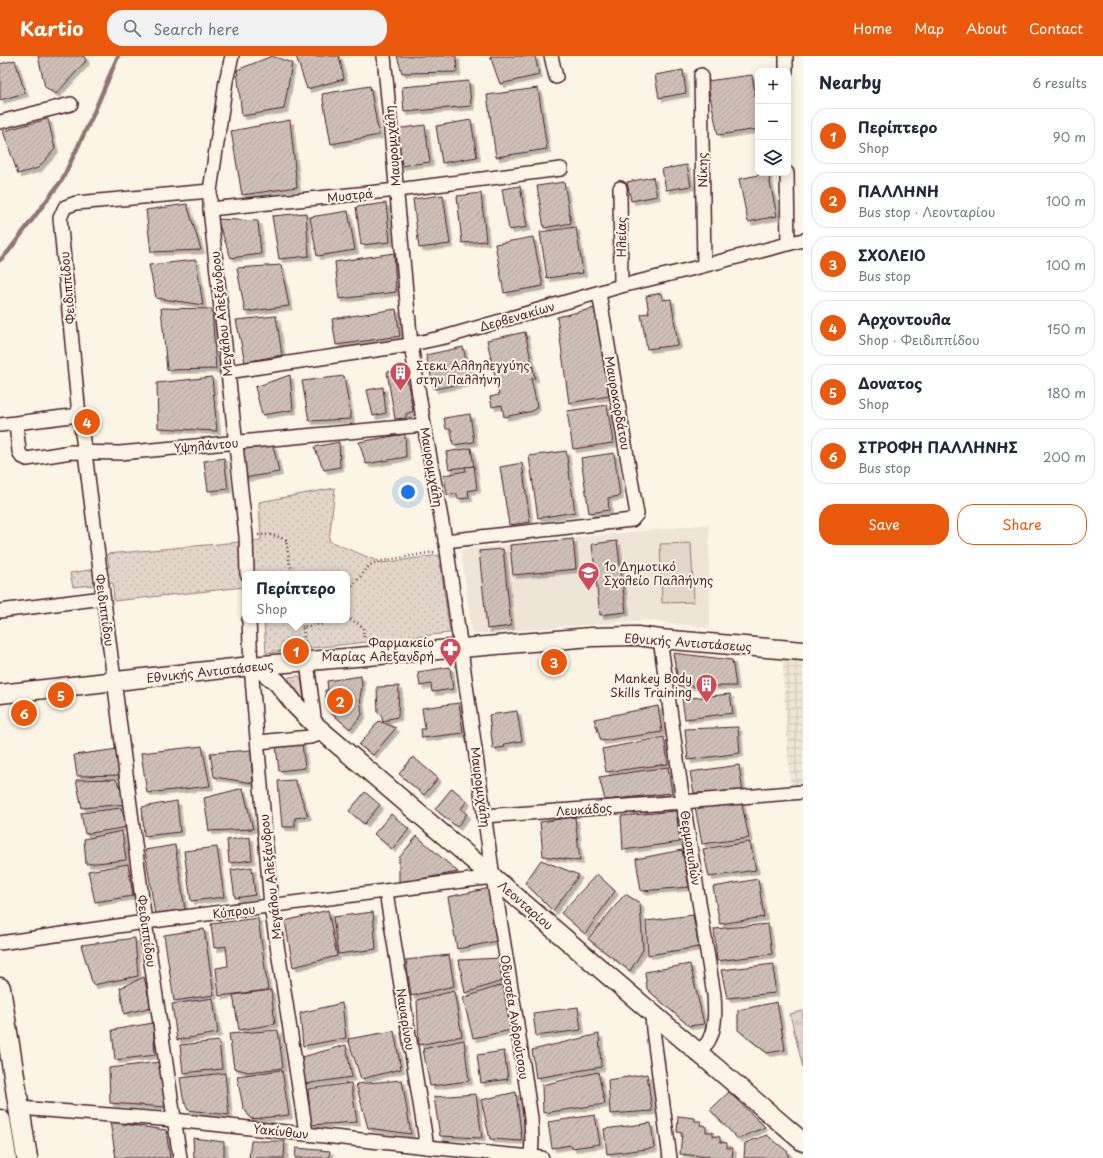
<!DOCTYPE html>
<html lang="en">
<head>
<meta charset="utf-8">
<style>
  :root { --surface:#fff; --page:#f2f2f3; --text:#1f2937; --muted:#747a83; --line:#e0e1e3; --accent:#ea580c }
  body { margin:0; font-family:"Playpen Sans",sans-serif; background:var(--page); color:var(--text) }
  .controls { position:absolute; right:12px; top:12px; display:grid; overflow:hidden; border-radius:8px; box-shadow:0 2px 10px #0003 }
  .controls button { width:36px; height:36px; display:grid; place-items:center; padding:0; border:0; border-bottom:1px solid var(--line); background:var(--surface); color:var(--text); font:20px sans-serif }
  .you { position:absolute; left:408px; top:436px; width:14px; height:14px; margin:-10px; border:3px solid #fff; border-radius:50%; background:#1a73e8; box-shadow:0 0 0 6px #1a73e833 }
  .badge { display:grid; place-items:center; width:26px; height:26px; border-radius:50%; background:var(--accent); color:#fff; font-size:13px; font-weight:700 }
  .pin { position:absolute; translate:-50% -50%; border:2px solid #fff; box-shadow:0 1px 4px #0006 }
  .popup { position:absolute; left:242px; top:515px; width:108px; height:52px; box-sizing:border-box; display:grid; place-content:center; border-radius:8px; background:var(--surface); filter:drop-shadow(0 1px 3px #0005); font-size:13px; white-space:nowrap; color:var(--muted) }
  .popup b { font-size:15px; color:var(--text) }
  .popup::after { content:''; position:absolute; left:50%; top:100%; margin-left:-8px; border:8px solid transparent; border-top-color:var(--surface) }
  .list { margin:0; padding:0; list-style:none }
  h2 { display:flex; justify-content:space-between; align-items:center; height:52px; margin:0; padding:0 16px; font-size:17px }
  h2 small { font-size:13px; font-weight:400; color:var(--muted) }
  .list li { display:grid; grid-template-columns:26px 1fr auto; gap:12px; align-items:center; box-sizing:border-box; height:56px; margin:0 8px 8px; padding:0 8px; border:1px solid var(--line); border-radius:16px }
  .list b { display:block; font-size:15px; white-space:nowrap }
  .list p { margin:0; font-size:13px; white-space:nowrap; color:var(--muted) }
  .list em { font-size:13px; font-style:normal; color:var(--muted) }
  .actions { display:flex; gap:8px; padding:12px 16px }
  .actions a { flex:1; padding:9px 0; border:1px solid var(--accent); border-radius:16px; text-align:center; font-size:14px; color:var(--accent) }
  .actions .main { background:var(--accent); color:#fff }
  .icon { flex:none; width:22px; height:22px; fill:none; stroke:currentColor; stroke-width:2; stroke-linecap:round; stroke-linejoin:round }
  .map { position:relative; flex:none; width:803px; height:1102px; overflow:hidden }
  header { display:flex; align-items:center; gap:24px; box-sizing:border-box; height:56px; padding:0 20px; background:var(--accent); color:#fff }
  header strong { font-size:19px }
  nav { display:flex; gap:22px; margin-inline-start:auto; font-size:14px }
  .search { width:280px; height:36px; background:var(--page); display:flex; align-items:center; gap:10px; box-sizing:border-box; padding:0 14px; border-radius:16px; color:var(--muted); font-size:15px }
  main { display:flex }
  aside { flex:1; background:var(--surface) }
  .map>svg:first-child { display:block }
  .built { fill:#eee5d7 }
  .industrial { fill:url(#industrial-grid) }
  .grass { fill:url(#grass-tufts); stroke:#967a7a }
  .park { fill:url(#park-dots); stroke:#967a7a }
  .garden { fill:#e2d5ca; stroke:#967a7a }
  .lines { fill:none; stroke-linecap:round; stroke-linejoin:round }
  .stream { stroke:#917474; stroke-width:4.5 }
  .building { fill:url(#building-hatch); stroke:#4a1f2b; filter:url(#shadow) }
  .street-casing { stroke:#4a1f2b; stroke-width:16 }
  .secondary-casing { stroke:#4a1f2b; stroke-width:21 }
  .primary-casing { stroke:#4a1f2b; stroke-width:23 }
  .path { stroke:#4a1f2b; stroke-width:2.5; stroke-dasharray:1 3; stroke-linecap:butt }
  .street { stroke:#fcf5e5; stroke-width:13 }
  .secondary { stroke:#fcf5e5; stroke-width:18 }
  .primary { stroke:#fcf5e5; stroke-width:20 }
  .labels { text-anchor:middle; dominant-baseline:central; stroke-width:4; stroke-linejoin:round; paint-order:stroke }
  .street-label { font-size:12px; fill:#4a1f2b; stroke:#fcf5e5 }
  .poi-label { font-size:12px; fill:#4a1f2b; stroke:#fcf5e5; text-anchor:start }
</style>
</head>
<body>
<header>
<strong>Kartio</strong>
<div class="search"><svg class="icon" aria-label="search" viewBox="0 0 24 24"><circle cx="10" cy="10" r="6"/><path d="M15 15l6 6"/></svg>Search here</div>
<nav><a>Home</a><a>Map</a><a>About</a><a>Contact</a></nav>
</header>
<main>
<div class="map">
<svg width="803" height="1102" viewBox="0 0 803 1102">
  <defs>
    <pattern id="industrial-grid" width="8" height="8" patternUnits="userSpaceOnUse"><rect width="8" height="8" fill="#eee5d7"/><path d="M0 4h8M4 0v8" fill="none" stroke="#cec4b9"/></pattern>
    <pattern id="grass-tufts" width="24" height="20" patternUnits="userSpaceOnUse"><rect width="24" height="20" fill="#e2d5ca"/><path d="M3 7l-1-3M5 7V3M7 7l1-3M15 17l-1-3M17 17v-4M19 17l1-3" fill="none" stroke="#c3b6ae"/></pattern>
    <pattern id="park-dots" width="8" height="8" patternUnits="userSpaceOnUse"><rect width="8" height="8" fill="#e2d5ca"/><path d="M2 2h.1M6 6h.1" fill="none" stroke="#c3b6ae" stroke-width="1.8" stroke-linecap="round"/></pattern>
    <pattern id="building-hatch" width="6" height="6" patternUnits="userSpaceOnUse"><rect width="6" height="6" fill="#cfc0b7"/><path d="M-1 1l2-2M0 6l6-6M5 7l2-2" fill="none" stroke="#b3a59e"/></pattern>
    <filter id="shadow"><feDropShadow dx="3.5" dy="3.5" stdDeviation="0" flood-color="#0004"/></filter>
  </defs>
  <rect width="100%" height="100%" fill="#fcf5e5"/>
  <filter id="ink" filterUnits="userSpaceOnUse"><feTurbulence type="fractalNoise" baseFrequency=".025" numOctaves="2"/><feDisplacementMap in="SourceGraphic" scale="8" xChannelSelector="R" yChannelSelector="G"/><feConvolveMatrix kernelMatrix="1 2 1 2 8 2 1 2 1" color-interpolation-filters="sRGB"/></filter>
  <g filter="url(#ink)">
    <path class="built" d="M709 468 710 572 645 564 472 578 461 494Z"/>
    <path class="industrial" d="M782 601 803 602V743L791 744Z"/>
    <g class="grass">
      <path d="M299 620 301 622 304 644 289 624V621Z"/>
      <path d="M803 955V1012L790 958Z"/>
    </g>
    <path class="park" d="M335 432 329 485 382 507 439 499 450 577 266 597 264 564H347V518H245V531L114 545 113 527 73 531 70 517 109 511 107 498 261 484 259 446Z"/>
    <path class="garden" d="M691 487 694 546 662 547 660 488Z"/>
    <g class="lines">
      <path class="stream" d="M0 204 8 196 62 124 92 61 118 0"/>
    </g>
    <g class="building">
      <path d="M38 0H84L86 5 56 38 45 31Z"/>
      <path d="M272 0 292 7 284 53 242 60 237 14Z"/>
      <path d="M296 0H339L344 23 307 33Z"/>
      <path d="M397 0H456L457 16 402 17Z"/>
      <path d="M490 0H535L539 19 500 28Z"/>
      <path d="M15 4 25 37 0 44V8Z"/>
      <path d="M683 14 686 37 659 42 655 19Z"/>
      <path d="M752 19 758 57V73L718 79 707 25Z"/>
      <path d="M469 25 471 50 404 56 402 31Z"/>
      <path d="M370 30 379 79 331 88 322 38Z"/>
      <path d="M538 32 547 93 496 101 487 39Z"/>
      <path d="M48 63 55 93 38 112 18 118 3 75Z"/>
      <path d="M290 64 297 131 242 139 231 75Z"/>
      <path d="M471 64 477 101 442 107 436 70Z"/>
      <path d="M425 69 430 106 400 110 395 73Z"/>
      <path d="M687 109 691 130 666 134 662 113Z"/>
      <path d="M768 117 777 160 748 166 739 123Z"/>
      <path d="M653 121 657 140 631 145 627 126Z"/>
      <path d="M564 126 571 167 544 172 537 130Z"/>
      <path d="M520 130 527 171 509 174 502 133Z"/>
      <path d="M481 137 486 185 462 187 457 140Z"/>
      <path d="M443 139 450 188 419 192 413 143Z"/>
      <path d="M386 147 390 186 361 189 356 151Z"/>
      <path d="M187 148 201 194 151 196 146 154Z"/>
      <path d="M348 155 355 194 317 200 310 161Z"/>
      <path d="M306 157 309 200 279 203 272 160Z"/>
      <path d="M217 163 258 165 261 198 231 202Z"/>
      <path d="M576 171 583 217 547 222 540 176Z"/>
      <path d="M533 181 543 230 504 237 495 188Z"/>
      <path d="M394 197 396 236 339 243 335 206Z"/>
      <path d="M196 204 203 249 156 242 149 209Z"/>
      <path d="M281 209 289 250 245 256 237 212Z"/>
      <path d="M661 237 662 244 671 243 678 289 647 293 641 258 649 257 646 240Z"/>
      <path d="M161 252 212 253 216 313 167 314Z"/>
      <path d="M595 252 609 340 569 347 557 261Z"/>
      <path d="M396 253 400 280 336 289 332 263Z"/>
      <path d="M276 260 282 299 245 306 236 264Z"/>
      <path d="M525 276 535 322 531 323 537 350 533 355 504 361 502 349 492 351 490 341 499 339 487 284Z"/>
      <path d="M463 291 471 326 434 333 426 299Z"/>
      <path d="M405 313 413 355 406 358V362L395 363 387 316Z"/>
      <path d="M290 319 293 354 262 359 255 331Z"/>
      <path d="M344 320 351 363 309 365 302 325Z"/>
      <path d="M212 321 217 375 158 372 157 327Z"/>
      <path d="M383 331 386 357 373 360 367 334Z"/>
      <path d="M607 349 613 387 573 393 567 355Z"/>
      <path d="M470 358 474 386 453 389 451 373H446L444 362Z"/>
      <path d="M405 378 406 401 366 408 359 386Z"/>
      <path d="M339 386 340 411 324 414 314 391Z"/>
      <path d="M273 389 279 416 244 422 240 393Z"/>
      <path d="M471 392 474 410 449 413 446 396Z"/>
      <path d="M566 395 575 456 538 462 529 400Z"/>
      <path d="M614 397 620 440 608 442 609 454 589 457 581 402Z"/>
      <path d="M224 402 228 433 208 435 204 405Z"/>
      <path d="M522 407 530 466 509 469 500 411Z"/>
      <path d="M474 410 477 433 468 435 469 442 458 443 457 438 447 439 444 419 466 415 465 411Z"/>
      <path d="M573 483 576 513 513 519 510 489Z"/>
      <path d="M617 485 626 556 600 559 592 488Z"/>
      <path d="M503 493 511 570 487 573 479 495Z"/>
      <path d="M673 597 732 604 736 630H679Z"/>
      <path d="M450 611 453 633 432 636 431 628 420 630 418 616Z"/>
      <path d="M361 620 362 631 360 641 362 659 350 673 328 654 325 634H328L327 625Z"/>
      <path d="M399 630 398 661 388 663V665L383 666 381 658 378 657 377 631Z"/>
      <path d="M730 638 733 657 685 663 682 643Z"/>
      <path d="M459 647 463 677 422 682 421 673H425L422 652Z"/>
      <path d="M658 650 662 676 601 685 594 663Z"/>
      <path d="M517 655 522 685 504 688 505 691 493 693 489 659Z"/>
      <path d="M379 665 396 672 373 699 359 689Z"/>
      <path d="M738 671 740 697 688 704 685 673Z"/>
      <path d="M664 681 668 708 606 716 602 693Z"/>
      <path d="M302 687 305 712 279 715 276 690Z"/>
      <path d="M202 690 210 730 147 737 141 697Z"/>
      <path d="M118 693 121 719 77 720 74 699Z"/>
      <path d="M251 694 253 727 214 721 210 697Z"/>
      <path d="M413 701 438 722 424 739 399 718Z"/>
      <path d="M739 709 743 737H694L690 716Z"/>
      <path d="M668 711 672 737 605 744 599 721Z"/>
      <path d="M116 723 127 748 82 752 76 724Z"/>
      <path d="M295 724 308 760 295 762V771H282L278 725Z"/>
      <path d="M243 732 253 773 209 775 204 742Z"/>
      <path d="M452 732 467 745 461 753 467 758 457 771 435 753Z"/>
      <path d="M365 736 380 749 364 768 349 755Z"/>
      <path d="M741 744 749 782 702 788 694 745Z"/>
      <path d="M177 745 180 776 144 780 142 751Z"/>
      <path d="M121 752 128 771 85 778 81 757Z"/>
      <path d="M676 755 680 786 623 794 621 760Z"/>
      <path d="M391 758 409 773 392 793 374 778Z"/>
      <path d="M575 761 580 805 543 800 540 766Z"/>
      <path d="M122 775 126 804 86 808 84 783Z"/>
      <path d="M417 780 458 816 399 827V802Z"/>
      <path d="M250 781 252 804 229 807 227 784Z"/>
      <path d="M750 786 756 814 709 821 703 793Z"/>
      <path d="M175 789 185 854 155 859 145 794Z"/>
      <path d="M217 791 224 841 191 845 184 795Z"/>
      <path d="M682 794 689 831 641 835 636 803Z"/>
      <path d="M541 804 579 819 553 855 525 827Z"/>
      <path d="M128 808 133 840 95 846 88 815Z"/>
      <path d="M252 811 255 839 235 842 231 814Z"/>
      <path d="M597 818 615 835 585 878 561 857Z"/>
      <path d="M758 823 764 861 720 868 713 831Z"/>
      <path d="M490 832 497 885 457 893 448 841Z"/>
      <path d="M625 838 640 847 643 894 630 915 588 883Z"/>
      <path d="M328 854 337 900 293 911 285 865Z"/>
      <path d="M373 856 376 893 338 898 333 861Z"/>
      <path d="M693 859 699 891 648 899 646 865Z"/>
      <path d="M258 862 268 934 219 940 216 912 228 910 226 890 214 892 211 868Z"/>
      <path d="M768 868 772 898 717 905 714 873Z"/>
      <path d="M204 873 214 939 174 945 164 879Z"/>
      <path d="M135 882 138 920 93 929 81 889Z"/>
      <path d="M449 899 454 930 411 940 406 904Z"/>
      <path d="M500 902 502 925 465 937 459 904Z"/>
      <path d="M690 908 704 968 689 970 647 933 645 916Z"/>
      <path d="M774 908 775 937 727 942 721 914Z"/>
      <path d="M144 921 151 951 124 958 120 932Z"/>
      <path d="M505 928 516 973 473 982 463 942Z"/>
      <path d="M271 934 275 968 239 974 233 939Z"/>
      <path d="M454 935 462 980 419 989 417 944Z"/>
      <path d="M213 942 218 977 177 984 172 948Z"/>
      <path d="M777 946 785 994 767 997 738 974V954Z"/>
      <path d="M342 947 346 982 303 990 300 957Z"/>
      <path d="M578 951 581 974 536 980 533 957Z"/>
      <path d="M153 967 155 999 115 1004 112 974Z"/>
      <path d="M278 974 283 1012 248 1016 234 1012 229 978Z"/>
      <path d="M394 975 401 1013 361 1023 348 983Z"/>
      <path d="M599 978 601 1011 536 1022 532 994Z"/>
      <path d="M464 984 469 1025 430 1030 423 993Z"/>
      <path d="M219 985 222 1013 183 1017 180 989Z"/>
      <path d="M346 989 352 1021 304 1028 302 1001Z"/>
      <path d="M504 995 508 1023 481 1027 477 999Z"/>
      <path d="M160 1006 166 1051 110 1047 109 1012Z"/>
      <path d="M282 1014 289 1059 251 1063 243 1051 237 1020Z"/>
      <path d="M598 1016 605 1048 543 1057 542 1029Z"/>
      <path d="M225 1017 229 1059 188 1054 183 1042 180 1022Z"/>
      <path d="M647 1018 652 1055 610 1058 608 1024Z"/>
      <path d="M402 1024 411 1078 368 1072 356 1028Z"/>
      <path d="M351 1027 357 1066 311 1069 308 1033Z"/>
      <path d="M516 1036 522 1085 490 1083 481 1044Z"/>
      <path d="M729 1036 765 1071 738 1083 710 1054Z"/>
      <path d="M476 1038 482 1082 440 1080 434 1041Z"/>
      <path d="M595 1059 600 1088 572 1092 571 1089 552 1092 548 1066Z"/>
      <path d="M678 1060 695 1062V1065H701L700 1069 706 1070V1076H713V1080L720 1081V1086L727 1087V1092H733L732 1102H710V1101L680 1098 682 1077 677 1076Z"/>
      <path d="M110 1066 166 1074 170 1102H116Z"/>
      <path d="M651 1067 654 1092 607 1098 604 1073Z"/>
      <path d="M767 1079 788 1096V1102H744L745 1087Z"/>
      <path d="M193 1082 224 1086V1102H194Z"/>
      <path d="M251 1085H285L284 1102H249Z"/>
      <path d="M296 1092 330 1095 329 1102H295Z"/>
    </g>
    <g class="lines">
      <defs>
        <g id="street">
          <path d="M232 0 226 25 210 135V153L246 480 247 518"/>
          <path d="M384 0 411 289 424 369 447 494 493 821 517 968 531 1062 532 1084 531 1102"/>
          <path d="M551 0 556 21"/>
          <path d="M786 0V15"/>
          <path d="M701 19 704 209"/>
          <path d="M0 66 71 48"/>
          <path d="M787 117 788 188"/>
          <path d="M620 132 621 230"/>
          <path d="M210 153 397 134 561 113"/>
          <path d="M227 316 403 290 445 281 621 230 691 213 803 184"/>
          <path d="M16 368 19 395 21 400 27 403 71 396 120 397 424 369"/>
          <path d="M0 369 79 359"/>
          <path d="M445 485 632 464 637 458 599 237"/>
          <path d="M0 555 103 542"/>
          <path d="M249 564 251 610 271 850 306 1077"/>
          <path d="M660 583 683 746 714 939C715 953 716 971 709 984 707 989 701 992 698 996"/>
          <path d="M307 606 315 669"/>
          <path d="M258 686 310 681 324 677"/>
          <path d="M484 760 683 746 803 736"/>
          <path d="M386 836 427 1091"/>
          <path d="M0 887 145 866 493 821"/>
          <path d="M652 957 653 974 670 1102"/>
          <path d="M19 1052 174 1064 427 1091 542 1102"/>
          <path d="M180 1102 145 866 85 397 79 359 60 162 65 151 76 147 210 135"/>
        </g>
        <g id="secondary">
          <path d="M251 610 263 615 277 626 296 650 315 669 803 1086"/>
          <path d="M0 638 251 610 591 581 637 580 660 583 803 595"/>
        </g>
        <g id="primary">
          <path d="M0 932 27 1102"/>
          <path d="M0 1064 6 1102"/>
        </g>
      </defs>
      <use href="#street" class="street-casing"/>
      <use href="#secondary" class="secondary-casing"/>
      <use href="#primary" class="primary-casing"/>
      <g class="path">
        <path d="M258 479C270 478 275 479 286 484L290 510 296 518"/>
        <path d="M347 536 370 509 376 506 434 496"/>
        <path d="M347 561 363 571 364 584"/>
        <path d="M297 564 303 571"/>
        <path d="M305 589 303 571 322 568 325 564"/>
      </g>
      <use href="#street" class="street"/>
      <use href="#secondary" class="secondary"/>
      <use href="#primary" class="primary"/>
    </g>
  </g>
  <defs>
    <symbol id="building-pin" viewBox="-11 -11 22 30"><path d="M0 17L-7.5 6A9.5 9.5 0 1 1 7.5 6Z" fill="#d1495b" stroke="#fcf5e5"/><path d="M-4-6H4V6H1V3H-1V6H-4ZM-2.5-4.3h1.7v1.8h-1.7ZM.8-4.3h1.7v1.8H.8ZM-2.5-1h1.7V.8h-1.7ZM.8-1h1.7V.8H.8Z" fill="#fff"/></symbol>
    <symbol id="school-pin" viewBox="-11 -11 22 30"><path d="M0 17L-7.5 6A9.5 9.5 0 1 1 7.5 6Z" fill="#d1495b" stroke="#fcf5e5"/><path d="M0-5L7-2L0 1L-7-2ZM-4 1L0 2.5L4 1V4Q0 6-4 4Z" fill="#fff"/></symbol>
    <symbol id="pharmacy-pin" viewBox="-11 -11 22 30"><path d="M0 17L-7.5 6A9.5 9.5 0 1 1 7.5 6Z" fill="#d1495b" stroke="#fcf5e5"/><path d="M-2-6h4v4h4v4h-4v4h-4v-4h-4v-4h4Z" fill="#fff"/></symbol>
  </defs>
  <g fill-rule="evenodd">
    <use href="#building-pin" x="388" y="304" width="25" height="34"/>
    <use href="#school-pin" x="576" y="504" width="25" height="34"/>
    <use href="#pharmacy-pin" x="438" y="580" width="25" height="34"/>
    <use href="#building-pin" x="694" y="616" width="25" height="34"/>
  </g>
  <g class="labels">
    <g class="street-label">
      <text transform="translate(392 90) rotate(-95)">Μαυρομιχάλη</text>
      <text transform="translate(702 114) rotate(-91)">Νίκης</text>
      <text transform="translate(350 139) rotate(-6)">Μυστρά</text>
      <text transform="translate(621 181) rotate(-90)">Ηλείας</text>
      <text transform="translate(67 232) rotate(-95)">Φειδιππίδου</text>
      <text transform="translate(221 258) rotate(-96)">Μεγάλου Αλεξάνδρου</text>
      <text transform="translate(517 260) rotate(-16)">Δερβενακίων</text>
      <text transform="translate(618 347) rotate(80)">Μαυροκορδάτου</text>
      <text transform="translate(206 389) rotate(-5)">Υψηλάντου</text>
      <text transform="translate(432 411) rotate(80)">Μαυρομιχάλη</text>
      <text transform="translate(105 554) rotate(82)">Φειδιππίδου</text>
      <text transform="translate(688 586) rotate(4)">Εθνικής Αντιστάσεως</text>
      <text transform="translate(210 615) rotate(-6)">Εθνικής Αντιστάσεως</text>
      <text transform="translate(481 731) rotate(82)">Μαυρομιχάλη</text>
      <text transform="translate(584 753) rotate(-4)">Λευκάδος</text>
      <text transform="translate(691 792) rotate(81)">Θερμοπυλών</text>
      <text transform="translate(270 821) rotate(-96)">Μεγάλου Αλεξάνδρου</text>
      <text transform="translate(526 849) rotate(41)">Λεονταρίου</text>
      <text transform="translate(234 855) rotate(-7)">Κύπρου</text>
      <text transform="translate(147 875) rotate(82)">Φειδιππίδου</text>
      <text transform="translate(515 961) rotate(81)">Οδυσσέα Ανδρούτσου</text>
      <text transform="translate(406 963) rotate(81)">Ναυαρίνου</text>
      <text transform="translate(281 1075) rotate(6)">Υακίνθων</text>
    </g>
    <g class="poi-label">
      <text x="416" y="309">Στεκι Αλληλεγγύης<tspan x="416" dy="14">στην Παλλήνη</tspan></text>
      <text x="604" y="510">1ο Δημοτικό<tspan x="604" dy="14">Σχολείο Παλλήνης</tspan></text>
      <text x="434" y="586" text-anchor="end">Φαρμακείο<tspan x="434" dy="14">Μαρίας Αλεξανδρή</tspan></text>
      <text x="692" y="622" text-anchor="end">Mankey Body<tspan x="692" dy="14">Skills Training</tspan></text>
    </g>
  </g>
</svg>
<div class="controls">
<button>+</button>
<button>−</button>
<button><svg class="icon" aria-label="layers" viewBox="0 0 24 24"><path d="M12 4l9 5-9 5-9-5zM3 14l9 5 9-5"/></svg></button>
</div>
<div class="you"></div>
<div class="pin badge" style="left:296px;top:595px">1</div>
<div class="popup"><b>Περίπτερο</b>Shop</div>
<div class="pin badge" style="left:340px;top:645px">2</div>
<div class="pin badge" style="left:554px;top:606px">3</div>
<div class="pin badge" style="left:87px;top:366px">4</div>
<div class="pin badge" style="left:61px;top:639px">5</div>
<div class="pin badge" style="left:24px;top:657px">6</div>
</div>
<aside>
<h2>Nearby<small>6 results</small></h2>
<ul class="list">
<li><span class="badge">1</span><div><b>Περίπτερο</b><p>Shop</p></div><em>90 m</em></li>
<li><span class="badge">2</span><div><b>ΠΑΛΛΗΝΗ</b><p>Bus stop · Λεονταρίου</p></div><em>100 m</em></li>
<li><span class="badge">3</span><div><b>ΣΧΟΛΕΙΟ</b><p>Bus stop</p></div><em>100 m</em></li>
<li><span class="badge">4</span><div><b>Αρχοντουλα</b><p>Shop · Φειδιππίδου</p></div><em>150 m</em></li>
<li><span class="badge">5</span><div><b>Δονατος</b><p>Shop</p></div><em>180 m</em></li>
<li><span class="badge">6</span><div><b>ΣΤΡΟΦΗ ΠΑΛΛΗΝΗΣ</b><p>Bus stop</p></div><em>200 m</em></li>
</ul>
<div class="actions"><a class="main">Save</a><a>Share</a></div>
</aside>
</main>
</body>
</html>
